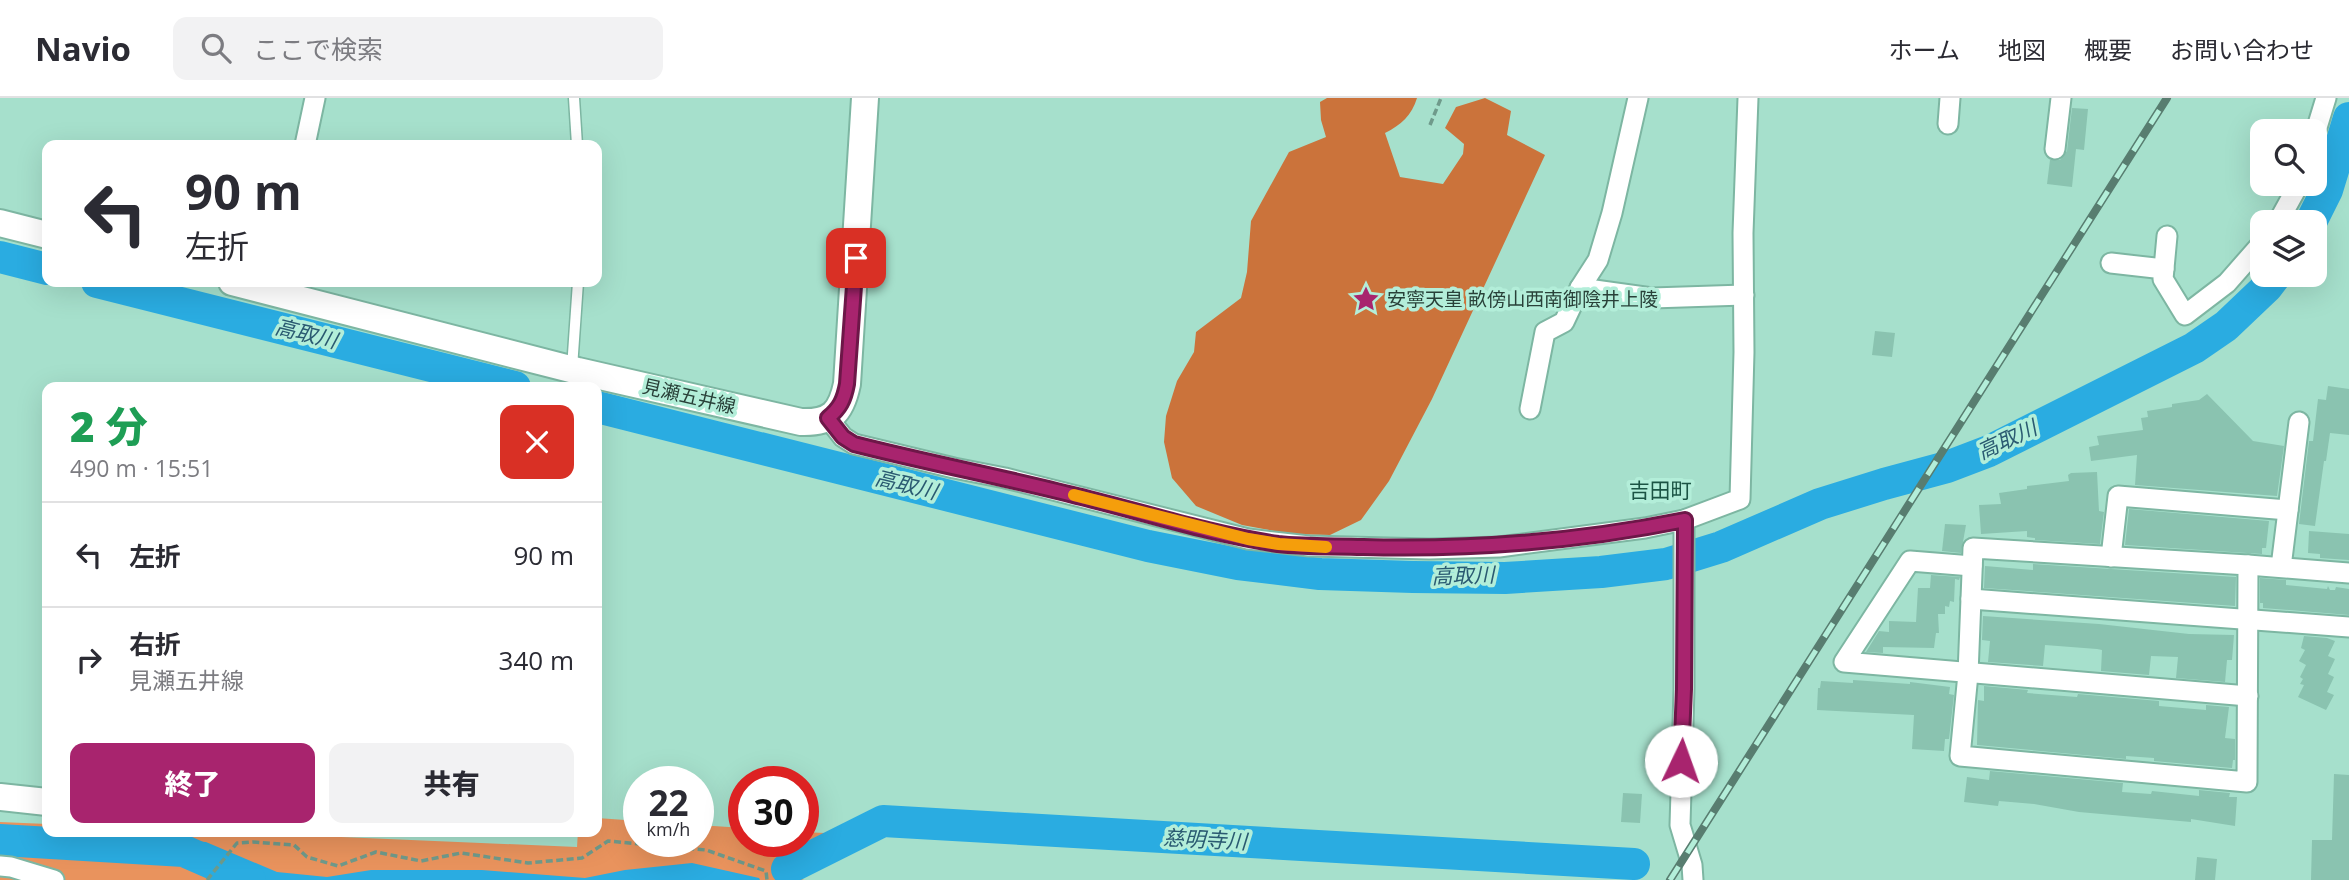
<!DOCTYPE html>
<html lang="ja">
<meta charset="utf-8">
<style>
body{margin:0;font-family:"Open Sans","Noto Sans JP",sans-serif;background:#f2f2f3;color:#2b2b33;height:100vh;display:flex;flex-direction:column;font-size:26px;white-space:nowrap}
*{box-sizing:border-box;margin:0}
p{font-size:23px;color:#7c7c81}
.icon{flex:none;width:38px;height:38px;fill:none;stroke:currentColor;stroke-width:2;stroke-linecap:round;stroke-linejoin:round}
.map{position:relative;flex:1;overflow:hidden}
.panel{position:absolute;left:42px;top:284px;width:560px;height:455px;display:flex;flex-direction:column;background:#fff;border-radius:14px;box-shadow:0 7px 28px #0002}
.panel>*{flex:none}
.hud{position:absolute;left:42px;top:42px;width:560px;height:147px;border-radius:14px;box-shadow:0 7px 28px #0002;background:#fff;color:#2b2b33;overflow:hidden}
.buttons{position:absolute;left:2250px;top:21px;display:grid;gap:14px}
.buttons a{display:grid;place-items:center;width:77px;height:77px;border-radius:14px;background:#fff;box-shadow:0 7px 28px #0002;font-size:35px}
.speed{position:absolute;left:623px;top:668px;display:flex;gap:14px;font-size:35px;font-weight:700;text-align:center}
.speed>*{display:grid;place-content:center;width:91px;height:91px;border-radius:50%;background:#fff;box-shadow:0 7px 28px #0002;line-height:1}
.speed small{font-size:18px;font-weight:400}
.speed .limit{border:10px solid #d22;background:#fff;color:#111}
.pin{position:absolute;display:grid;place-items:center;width:60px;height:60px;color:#fff;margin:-30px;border-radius:14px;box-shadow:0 4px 10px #0006}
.me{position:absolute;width:77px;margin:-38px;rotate:3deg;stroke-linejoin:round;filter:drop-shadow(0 0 5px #0008)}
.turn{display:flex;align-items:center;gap:24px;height:147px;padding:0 28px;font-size:32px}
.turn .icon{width:91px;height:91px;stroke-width:2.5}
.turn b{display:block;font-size:49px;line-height:60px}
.round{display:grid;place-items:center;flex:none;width:74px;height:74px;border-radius:14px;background:#f2f2f3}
.overview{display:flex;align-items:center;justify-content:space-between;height:119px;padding:0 28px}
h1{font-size:42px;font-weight:800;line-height:52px;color:#1e9e55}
.cta{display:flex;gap:14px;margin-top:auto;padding:14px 28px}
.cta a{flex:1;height:80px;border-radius:14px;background:#a8246e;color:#fff;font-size:28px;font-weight:800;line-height:80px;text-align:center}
.cta a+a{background:#f2f2f3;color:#2b2b33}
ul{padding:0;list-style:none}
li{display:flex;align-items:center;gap:21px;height:105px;padding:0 28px;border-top:2px solid #e1e1e2}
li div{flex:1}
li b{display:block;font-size:26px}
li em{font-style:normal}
header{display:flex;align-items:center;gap:42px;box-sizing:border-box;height:98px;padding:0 35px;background:#fff;border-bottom:2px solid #e1e1e2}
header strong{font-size:33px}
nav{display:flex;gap:38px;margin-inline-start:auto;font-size:24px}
.search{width:490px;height:63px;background:#f2f2f3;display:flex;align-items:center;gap:18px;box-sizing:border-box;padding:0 24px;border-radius:14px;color:#7c7c81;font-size:26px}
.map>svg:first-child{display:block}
.green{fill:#e9935d}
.forest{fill:#cb733b}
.water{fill:#2aace1}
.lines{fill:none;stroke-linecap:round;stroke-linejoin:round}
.river{stroke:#2aace1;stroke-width:32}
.building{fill:#8ac3b0}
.lane-casing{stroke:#7db6a2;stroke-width:13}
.street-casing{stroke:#7db6a2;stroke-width:23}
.secondary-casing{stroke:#7db6a2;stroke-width:30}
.path{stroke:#6f9a8b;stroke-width:3.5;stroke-dasharray:7 3.5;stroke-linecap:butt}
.lane{stroke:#fff;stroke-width:10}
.street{stroke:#fff;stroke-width:19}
.secondary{stroke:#fff;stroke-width:26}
.rail-casing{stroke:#587d70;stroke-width:8}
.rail{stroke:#b3eed9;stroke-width:5;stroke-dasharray:16;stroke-linecap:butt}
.route-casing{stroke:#6d1748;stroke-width:18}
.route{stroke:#a8246e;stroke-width:12}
.slow{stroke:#f59e0b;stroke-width:12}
.labels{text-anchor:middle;stroke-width:7;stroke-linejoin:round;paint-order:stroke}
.poi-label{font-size:19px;fill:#294139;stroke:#b3eed9;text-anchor:start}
.street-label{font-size:19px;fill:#294139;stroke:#b3eed9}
.water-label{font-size:21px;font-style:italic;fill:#2a5a71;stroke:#b3eed9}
.neighbourhood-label{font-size:21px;fill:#1b5444;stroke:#b3eed9}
</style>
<header>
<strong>Navio</strong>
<div class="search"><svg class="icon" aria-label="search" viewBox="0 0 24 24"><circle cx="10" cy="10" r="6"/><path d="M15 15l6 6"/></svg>ここで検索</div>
<nav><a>ホーム</a><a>地図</a><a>概要</a><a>お問い合わせ</a></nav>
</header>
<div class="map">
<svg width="2349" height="782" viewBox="0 0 2349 782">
<rect width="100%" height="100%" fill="#a6e0cc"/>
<polygon class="green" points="597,720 639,723 639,744 698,744 698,727 744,730 744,744 803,744 803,734 846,736 776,768 786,775 804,782 0,782 0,724 47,726 47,733 201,733 577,749 578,733 597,733"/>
<path class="forest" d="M 1327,0 L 1417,0 C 1412,17 1401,27 1385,35 L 1400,79 L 1443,86 L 1463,56 L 1464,46 L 1445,30 L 1456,9 L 1485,0 L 1511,13 L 1507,37 L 1545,57 L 1432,301 L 1389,383 L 1361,422 L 1330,437 L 1291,436 L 1242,427 L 1196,408 L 1172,380 L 1164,344 L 1166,318 L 1177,283 L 1194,254 L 1196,234 L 1241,200 L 1247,174 L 1251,123 L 1289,54 L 1326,39 L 1321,22 L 1320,4 Z"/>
<polygon class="water" points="177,742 206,744 277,774 327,779 371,772 482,772 585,780 625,772 692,765 759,780 760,782 216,782 176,759"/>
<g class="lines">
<g class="river">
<polyline points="2311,124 2327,92 2349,20"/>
<polyline points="0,159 47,171"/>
<polyline points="97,184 515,289"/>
<polyline points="597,309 1148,448 1238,466 1320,476 1413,479 1505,480 1601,474 1666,466 1721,449 1820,406 1884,386 1947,369 1989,353 2194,250 2226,228 2267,189 2276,177"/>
<polyline points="0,742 184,753 250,782"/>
<polyline points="787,771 883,723 1634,766"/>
</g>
</g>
<g class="building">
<polygon points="2072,10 2088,11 2084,52 2076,51 2072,89 2047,86 2050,62 2060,62 2067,53"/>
<polygon points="1875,233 1895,235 1892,259 1872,257"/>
<polygon points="2328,288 2349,291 2349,337 2330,335 2326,363 2324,363 2315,428 2299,426 2309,343 2313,343 2318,301 2326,302"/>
<polygon points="2207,296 2253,343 2284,348 2277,398 2135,387 2137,357 2091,363 2089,349 2099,347 2097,338 2143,332 2141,320 2148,319 2147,313 2172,309 2172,306 2199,302"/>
<polygon points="2097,374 2099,413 2104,414 2100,446 2035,442 2035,440 2027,439 2027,433 1981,436 1979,407 2001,406 1999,395 2027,391 2027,388 2069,383 2068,377 2071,375"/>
<polygon points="2129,411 2269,423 2266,450 2262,450 2262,456 2125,447"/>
<polygon points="1945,426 1966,427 1961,455 1942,453"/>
<polygon points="2309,433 2349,436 2349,462 2320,460 2320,456 2308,455"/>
<polygon points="2033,466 2236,479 2235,508 1984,490 1985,468 2033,472"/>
<polygon points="1931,477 1960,479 1959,482 1955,481 1954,504 1950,503 1949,509 1945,508 1945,516 1938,516 1939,535 1936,535 1934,550 1883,549 1883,555 1866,554 1879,533 1889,534 1889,523 1916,524 1918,490 1930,490"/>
<polygon points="2260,480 2286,482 2286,487 2327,491 2328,488 2330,492 2335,492 2336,489 2349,491 2349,517 2263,510 2263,505 2260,505"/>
<polygon points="1983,518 2099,526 2189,536 2234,537 2232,562 2227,562 2225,584 2176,580 2178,559 2151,558 2149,577 2101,573 2102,552 2097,551 2045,547 2043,568 1988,564 1990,543 1982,542"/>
<polygon points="2304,538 2327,540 2335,543 2328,558 2335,561 2328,576 2334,579 2327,594 2334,597 2326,612 2298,599 2304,587 2300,586 2303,581 2300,579 2306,567 2299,563 2305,552 2301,550"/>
<polygon points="1853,582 1910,586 1910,584 1950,589 1949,596 1954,597 1949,641 1945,641 1944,653 1912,651 1914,617 1817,612 1818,590 1820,590 1821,583 1853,585"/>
<polygon points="1984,588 2028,592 2027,595 2077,599 2078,596 2159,603 2159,608 2206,612 2206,607 2229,609 2225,640 2235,641 2235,662 2233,662 2232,670 2154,663 2154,660 2126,658 2126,661 1977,647 1978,602 1984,603"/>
<polygon points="1990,673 2123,685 2122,694 2151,696 2152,693 2199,698 2199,692 2230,695 2229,699 2237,699 2235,728 2191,721 2191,724 2079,714 2034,706 1999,703 1998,708 1964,704 1967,679 1989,682"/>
<polygon points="2334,676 2349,677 2349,782 2311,782 2312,742 2332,742"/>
<polygon points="1623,695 1642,696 1640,725 1621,724"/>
<polygon points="2197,759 2217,761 2215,782 2195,782"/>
</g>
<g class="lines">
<g class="lane-casing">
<g id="lane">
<polyline points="574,0 577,47"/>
<polyline points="572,270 578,184"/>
</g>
</g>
<g class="street-casing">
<g id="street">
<polyline points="1948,26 1950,0"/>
<polyline points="2315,36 2326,0"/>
<polyline points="305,47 315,0"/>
<polyline points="2055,51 2061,0"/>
<polyline points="2278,124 2299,86"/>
<polyline points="2167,138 2163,181 2185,217 2227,185 2263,144"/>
<polyline points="2111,165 2164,171"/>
<polyline points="1580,190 1652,200 1744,197"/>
<polyline points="1530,311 1545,234 1564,224 1580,190 1598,162 1612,115 1638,0"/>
<polyline points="828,320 843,339 854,346 954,370 1005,380 1248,441 1309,448 1429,451 1499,449 1645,430 1684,422 1740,401 1744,254 1743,135 1748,0"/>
<polyline points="1684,422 1684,591 1680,727 1692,767 1693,782"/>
<polygon points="1973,450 2248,467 2247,684 1960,658 1968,576"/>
<polyline points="2111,459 2118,398 2288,412"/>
<polyline points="2248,467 2349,475"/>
<polyline points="1972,468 1910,463 1844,564 2248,598"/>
<polyline points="2281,469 2299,324"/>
<polyline points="1971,501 2349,529"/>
<polyline points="0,768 11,769 54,782"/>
</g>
</g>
<g class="secondary-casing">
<g id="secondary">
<polyline points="0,125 47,137"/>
<path d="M 232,184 L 578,273 L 801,324 C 831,325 841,315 847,286 L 865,0"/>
<polyline points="0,699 47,704"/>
</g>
</g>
<g class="path">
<polyline points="1430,27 1441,0"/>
<polyline points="207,782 237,745 253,744 294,747 307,759 338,768 376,754 421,763 461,755 528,765 582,760 608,743 706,752 766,773 767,782"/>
</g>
<use href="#lane" class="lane"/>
<use href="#street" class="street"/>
<use href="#secondary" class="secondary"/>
<g class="rail-casing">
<polyline id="rail" points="1670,782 2167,0"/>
</g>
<use href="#rail" class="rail"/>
</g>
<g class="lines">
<g class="route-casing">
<path id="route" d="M 856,160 L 847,286 C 844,302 840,310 828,320 L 843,339 L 854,346 C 928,365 1003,379 1077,398 C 1143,414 1210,436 1278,446 C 1306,449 1334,448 1363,449 C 1474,452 1576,444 1685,422 L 1684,591 L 1681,663"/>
</g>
<use href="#route" class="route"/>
<polyline class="slow" points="1074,397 1248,441 1279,446 1326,449"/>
</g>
<defs>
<g id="sight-bare" transform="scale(2.1)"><path d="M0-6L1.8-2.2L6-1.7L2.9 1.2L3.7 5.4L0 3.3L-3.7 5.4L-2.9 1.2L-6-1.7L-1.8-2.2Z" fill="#a8246e" stroke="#b3eed9" stroke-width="2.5" paint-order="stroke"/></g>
</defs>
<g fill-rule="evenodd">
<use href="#sight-bare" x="1366" y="201"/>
</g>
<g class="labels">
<g class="poi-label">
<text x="1387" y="208">安寧天皇 畝傍山西南御陰井上陵</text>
</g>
<g class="street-label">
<text transform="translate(689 298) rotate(13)" y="7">見瀬五井線</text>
</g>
<g class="water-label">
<text transform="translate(306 236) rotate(14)" y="7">高取川</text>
<text transform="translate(2007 342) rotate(-25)" y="7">高取川</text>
<text transform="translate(906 387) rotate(14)" y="7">高取川</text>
<text transform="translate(1463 478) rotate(-2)" y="7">高取川</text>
<text transform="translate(1205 742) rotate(3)" y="7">慈明寺川</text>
</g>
<g class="neighbourhood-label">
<text x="1660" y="400">吉田町</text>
</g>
</g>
</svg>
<div class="buttons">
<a><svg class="icon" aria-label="search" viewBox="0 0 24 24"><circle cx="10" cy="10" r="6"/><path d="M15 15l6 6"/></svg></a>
<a><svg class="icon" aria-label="layers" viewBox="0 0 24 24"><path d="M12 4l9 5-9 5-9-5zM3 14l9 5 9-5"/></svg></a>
</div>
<div class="speed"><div>22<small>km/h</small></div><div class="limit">30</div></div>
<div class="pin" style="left:856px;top:160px;background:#d93025"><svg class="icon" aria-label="arrive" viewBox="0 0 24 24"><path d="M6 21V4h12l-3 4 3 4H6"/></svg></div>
<svg class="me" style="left:1681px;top:663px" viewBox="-20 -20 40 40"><circle r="19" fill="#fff"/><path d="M0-13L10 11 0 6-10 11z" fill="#a8246e"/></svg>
<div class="hud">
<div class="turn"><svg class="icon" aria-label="left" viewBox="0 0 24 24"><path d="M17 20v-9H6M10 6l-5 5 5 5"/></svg><div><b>90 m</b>左折</div></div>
</div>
<section class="panel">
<div class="overview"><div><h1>2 分</h1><p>490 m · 15:51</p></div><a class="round" style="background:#d93025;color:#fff"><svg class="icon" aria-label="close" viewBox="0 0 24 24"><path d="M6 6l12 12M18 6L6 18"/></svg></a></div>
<ul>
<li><svg class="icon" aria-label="left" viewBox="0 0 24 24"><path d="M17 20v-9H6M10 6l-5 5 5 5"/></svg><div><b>左折</b></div><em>90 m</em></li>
<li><svg class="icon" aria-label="right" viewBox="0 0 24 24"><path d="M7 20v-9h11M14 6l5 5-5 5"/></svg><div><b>右折</b><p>見瀬五井線</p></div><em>340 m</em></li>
</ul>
<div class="cta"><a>終了</a><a>共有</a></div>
</section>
</div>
